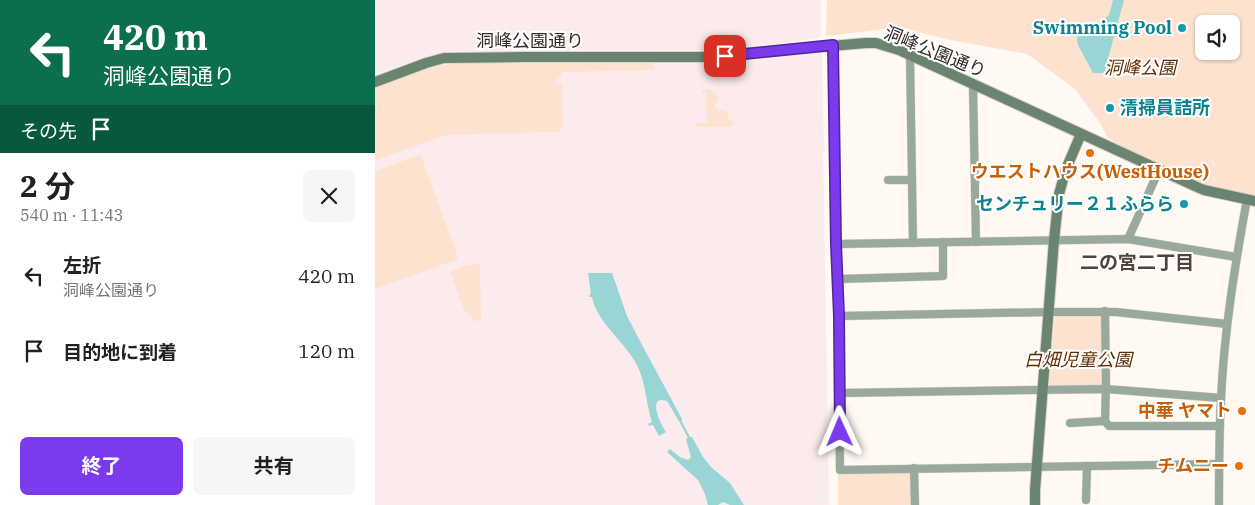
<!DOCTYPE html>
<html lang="ja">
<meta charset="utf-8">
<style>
body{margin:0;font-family:"IBM Plex Serif","Noto Sans JP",serif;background:#f6f6f6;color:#202124;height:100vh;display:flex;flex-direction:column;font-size:19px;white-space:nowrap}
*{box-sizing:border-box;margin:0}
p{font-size:16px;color:#757577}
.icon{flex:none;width:28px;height:28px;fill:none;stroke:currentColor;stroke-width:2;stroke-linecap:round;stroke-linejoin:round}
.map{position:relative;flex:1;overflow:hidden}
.drawer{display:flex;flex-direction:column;background:#fff;width:375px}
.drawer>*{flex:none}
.banner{background:#0b6e4f;color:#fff;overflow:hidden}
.controls{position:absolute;left:820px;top:15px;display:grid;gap:10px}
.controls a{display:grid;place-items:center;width:45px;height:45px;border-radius:8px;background:#fff;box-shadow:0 1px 4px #0004;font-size:25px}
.pin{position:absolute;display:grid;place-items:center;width:42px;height:42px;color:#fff;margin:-21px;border-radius:10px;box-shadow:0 2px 8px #0006}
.me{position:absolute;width:55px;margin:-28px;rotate:359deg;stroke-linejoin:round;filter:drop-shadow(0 0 4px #0008)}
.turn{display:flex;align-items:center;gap:18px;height:105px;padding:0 20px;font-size:22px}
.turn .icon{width:65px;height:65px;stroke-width:2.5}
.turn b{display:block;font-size:35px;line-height:42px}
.then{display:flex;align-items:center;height:48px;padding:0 20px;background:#0003;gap:10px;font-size:19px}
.round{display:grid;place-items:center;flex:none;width:52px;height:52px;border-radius:8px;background:#f6f6f6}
.overview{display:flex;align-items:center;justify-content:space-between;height:85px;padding:0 20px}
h1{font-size:30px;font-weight:700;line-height:38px}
.button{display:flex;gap:10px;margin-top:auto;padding:10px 20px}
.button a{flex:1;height:58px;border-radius:8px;background:#7c3aed;color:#fff;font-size:20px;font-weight:700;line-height:58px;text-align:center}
.button a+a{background:#f6f6f6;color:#202124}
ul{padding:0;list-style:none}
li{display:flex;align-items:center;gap:15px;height:75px;padding:0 20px}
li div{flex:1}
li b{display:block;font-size:19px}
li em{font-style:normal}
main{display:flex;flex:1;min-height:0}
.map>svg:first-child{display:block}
.commercial{fill:#fbebec}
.green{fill:#fee2d0;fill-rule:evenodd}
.water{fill:#99d5d4}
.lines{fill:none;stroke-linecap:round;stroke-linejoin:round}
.street-casing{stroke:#dad3ce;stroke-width:9}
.secondary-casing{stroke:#dad3ce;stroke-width:12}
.street{stroke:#99aa9c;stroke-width:8}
.secondary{stroke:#6b846f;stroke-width:10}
.route-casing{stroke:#51269a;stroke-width:12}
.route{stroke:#7c3aed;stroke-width:9}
.culture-dot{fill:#0f9aa8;stroke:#fff;stroke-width:2}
.food-dot{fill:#e8710a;stroke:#fff;stroke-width:2}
.labels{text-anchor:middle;stroke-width:4;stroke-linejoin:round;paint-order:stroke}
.culture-label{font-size:18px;font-weight:bold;fill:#0d838f;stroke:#fff;text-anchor:end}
.street-label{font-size:18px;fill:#322b27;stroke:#fff}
.park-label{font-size:18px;font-style:italic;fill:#602d00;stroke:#fff}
.food-label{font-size:18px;font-weight:bold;fill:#c56008;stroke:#fff;text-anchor:end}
.neighbourhood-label{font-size:19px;font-weight:bold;fill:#51433a;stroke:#fff}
</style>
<main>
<section class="drawer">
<div class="banner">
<div class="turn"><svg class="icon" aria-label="left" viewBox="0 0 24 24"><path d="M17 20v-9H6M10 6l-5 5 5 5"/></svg><div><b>420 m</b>洞峰公園通り</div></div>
<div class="then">その先<svg class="icon" aria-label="arrive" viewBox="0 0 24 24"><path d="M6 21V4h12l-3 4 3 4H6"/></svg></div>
</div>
<div class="overview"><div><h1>2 分</h1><p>540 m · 11:43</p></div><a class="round"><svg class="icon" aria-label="close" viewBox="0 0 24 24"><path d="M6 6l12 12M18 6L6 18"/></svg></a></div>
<ul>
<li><svg class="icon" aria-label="left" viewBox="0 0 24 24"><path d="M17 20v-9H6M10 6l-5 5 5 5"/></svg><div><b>左折</b><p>洞峰公園通り</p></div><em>420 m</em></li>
<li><svg class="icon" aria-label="arrive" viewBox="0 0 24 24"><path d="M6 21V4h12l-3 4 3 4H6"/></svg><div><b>目的地に到着</b></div><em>120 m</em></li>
</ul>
<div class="button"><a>終了</a><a>共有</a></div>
</section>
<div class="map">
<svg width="880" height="505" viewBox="0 0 880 505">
<rect width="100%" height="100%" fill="#fff8f3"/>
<g class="commercial">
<polygon points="0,0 446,0 446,37 416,43 328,50 147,50 79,51 57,55 0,74"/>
<polygon points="447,52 449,153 448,153 454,505 0,505 0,87 54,68 74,64 110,63 336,62"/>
</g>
<g class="green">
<path d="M 452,0 L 880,0 L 880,197 L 836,188 L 756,153 L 733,138 L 725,123 L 699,88 L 652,54 L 570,39 L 525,27 L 451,36 ZM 829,24 L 856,24 L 856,51 L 829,51 Z"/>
<polygon points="91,63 279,63 279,70 187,72 186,76 180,81 183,84 187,84 188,126 184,132 72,135 0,160 0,87 54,68 74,64"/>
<polygon points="327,90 336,90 344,99 340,103 340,107 344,111 349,110 354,115 352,117 359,123 354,127 321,127 321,123 332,122 331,93 327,93"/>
<polygon points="44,155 46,156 83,257 81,260 0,289 0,171"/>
<polygon points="105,264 106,320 102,322 89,310 75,272 93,265"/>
<polygon points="725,314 728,317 729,383 726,386 674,386 680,315"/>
<polygon points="533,471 536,474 536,505 463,505 463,473"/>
</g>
<g class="water">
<polygon points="738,0 749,0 729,73 718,73 703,45 702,39 703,34 709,28 725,23 734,15"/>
<path d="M 213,273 L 237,273 L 252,316 L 266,343 L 307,419 L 307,422 L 315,437 L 317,437 L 328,457 L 336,467 L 355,483 L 369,505 L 355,505 L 348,502 L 343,505 L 333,505 L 330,494 L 323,480 L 292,452 L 295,449 L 305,457 L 313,460 L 316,457 L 311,439 L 313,438 L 305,423 L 292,401 C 271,394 286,425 291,432 L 284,436 L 278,425 L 274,426 L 273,424 L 277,422 C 271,404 271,383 262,365 C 250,342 221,321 217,297 L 214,297 L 215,294 L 216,294 Z"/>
</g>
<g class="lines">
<g class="street-casing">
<g id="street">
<path d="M 458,45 C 461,187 464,328 465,470 L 844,464"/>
<polyline points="535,55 538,243"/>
<polyline points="598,85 601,242"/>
<polyline points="513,180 537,180"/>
<polyline points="753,239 784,170"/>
<polyline points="461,244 753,239 861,257"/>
<polyline points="463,279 568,276 568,242"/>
<polyline points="730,311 731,384 730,421 734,426 845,426"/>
<polyline points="464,316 674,312 741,312 852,324"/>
<polyline points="464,393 731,389 846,398"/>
<polyline points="695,423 730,421"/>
<polyline points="539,468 540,505"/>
<polyline points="711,500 712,466"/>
<path d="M 844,505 C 844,470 844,434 846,399 C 849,332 860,265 872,199"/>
</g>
</g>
<g class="secondary-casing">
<g id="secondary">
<polyline points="0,82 51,63 69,58 147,57 330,57 491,43 501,43 524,50 822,187 829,190 880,201"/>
<polyline points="660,505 660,490 679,240 684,194 691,169 706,134"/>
</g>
</g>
<use href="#street" class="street"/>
<use href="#secondary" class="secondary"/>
</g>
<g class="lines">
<g class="route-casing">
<polyline id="route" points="350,56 458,45 461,244 464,316 465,432"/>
</g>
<use href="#route" class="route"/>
</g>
<g class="culture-dot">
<circle cx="807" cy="28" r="5"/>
<circle cx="735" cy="108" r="5"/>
<circle cx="809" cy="204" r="5"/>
</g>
<g class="food-dot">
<circle cx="715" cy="153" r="5"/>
<circle cx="867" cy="411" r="5"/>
<circle cx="864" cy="466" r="5"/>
</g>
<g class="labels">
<g class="culture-label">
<text x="797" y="34">Swimming Pool</text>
<text x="745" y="114" text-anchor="start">清掃員詰所</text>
<text x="799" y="210">センチュリー２１ふらら</text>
</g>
<g class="street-label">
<text x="155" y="47">洞峰公園通り</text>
<text transform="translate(560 52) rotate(22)" y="6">洞峰公園通り</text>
</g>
<g class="park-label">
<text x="765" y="74">洞峰公園</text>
<text x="703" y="366">白畑児童公園</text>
</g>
<g class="food-label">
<text x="715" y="178" text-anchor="middle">ウエストハウス(WestHouse)</text>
<text x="857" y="417">中華 ヤマト</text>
<text x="854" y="472">チムニー</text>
</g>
<g class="neighbourhood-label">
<text x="762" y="269">二の宮二丁目</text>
</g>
</g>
</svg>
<div class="controls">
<a><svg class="icon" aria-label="sound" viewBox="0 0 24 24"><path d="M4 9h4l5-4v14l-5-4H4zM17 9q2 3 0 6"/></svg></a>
</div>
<div class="pin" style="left:350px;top:56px;background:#d93025"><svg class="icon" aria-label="arrive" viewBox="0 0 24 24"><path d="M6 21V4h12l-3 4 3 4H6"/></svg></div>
<svg class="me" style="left:465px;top:432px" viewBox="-20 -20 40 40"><path d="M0-17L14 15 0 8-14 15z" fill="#7c3aed" stroke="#fff" stroke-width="4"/></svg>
</div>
</main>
